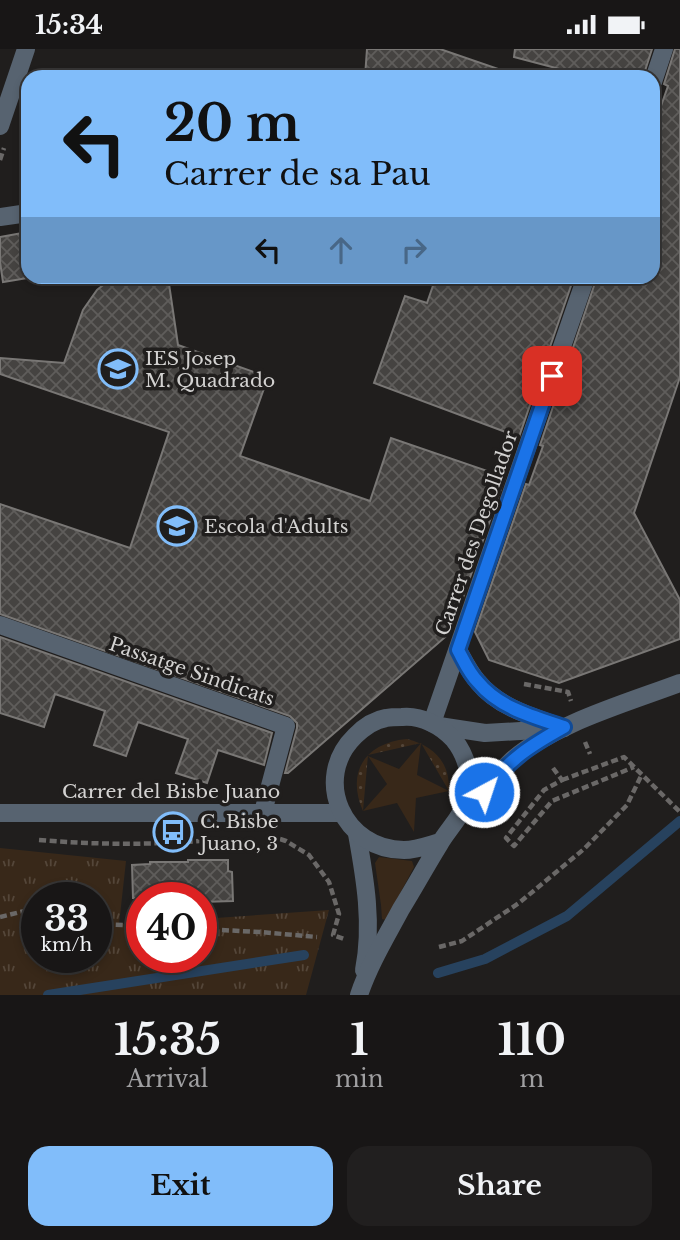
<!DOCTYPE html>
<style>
body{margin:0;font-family:"Libre Baskerville",serif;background:#211f1f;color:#f1f3f6;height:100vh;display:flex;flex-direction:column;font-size:26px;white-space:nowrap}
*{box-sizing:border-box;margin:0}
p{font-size:23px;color:#9f9fa1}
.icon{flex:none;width:38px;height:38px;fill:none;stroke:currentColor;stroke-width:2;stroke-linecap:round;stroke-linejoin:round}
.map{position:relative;height:946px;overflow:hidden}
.side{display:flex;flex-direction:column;background:#181616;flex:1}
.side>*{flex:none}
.guide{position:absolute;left:21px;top:21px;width:639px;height:214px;border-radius:21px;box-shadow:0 4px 10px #0003,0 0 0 2px #363535;background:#81bdfa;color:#111;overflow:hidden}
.speed{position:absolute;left:21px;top:833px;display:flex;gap:14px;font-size:35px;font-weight:700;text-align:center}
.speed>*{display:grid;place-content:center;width:91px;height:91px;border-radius:50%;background:#181616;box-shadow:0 4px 10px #0003,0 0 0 2px #363535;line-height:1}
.speed small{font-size:18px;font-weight:400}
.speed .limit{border:10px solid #d22;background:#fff;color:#111}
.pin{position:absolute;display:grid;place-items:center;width:60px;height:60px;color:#fff;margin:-30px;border-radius:14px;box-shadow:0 4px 10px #0006}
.me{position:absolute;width:77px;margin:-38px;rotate:40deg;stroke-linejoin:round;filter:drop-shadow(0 0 5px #0008)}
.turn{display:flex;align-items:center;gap:24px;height:147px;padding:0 28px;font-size:32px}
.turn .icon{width:91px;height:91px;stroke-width:2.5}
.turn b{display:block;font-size:49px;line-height:60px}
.lanes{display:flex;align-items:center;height:66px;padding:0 28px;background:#0003;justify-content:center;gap:35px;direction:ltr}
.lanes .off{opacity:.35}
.eta{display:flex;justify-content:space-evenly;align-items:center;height:119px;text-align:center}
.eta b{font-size:42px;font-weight:800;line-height:49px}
.primary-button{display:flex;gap:14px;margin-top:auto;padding:14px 28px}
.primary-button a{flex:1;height:80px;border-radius:21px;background:#81bdfa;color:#111;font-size:28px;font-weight:800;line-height:80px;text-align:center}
.primary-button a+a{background:#211f1f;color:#f1f3f6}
.status{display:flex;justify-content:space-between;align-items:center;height:49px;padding:0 35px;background:#181616;direction:ltr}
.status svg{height:19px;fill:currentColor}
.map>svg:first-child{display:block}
.grass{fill:#382819}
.park{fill:url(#park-tufts);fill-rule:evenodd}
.garden{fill:url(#garden-dots)}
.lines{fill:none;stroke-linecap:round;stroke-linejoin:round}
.stream{stroke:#27425e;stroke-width:10}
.building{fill:url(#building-cross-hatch);stroke:#797775;stroke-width:2}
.path{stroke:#6a6867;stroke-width:4.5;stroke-dasharray:7 3.5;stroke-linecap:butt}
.minor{stroke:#576370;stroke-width:18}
.route-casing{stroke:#114b97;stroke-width:18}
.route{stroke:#1a73e8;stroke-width:12}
.labels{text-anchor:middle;stroke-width:7;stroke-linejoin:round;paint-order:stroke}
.poi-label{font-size:19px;fill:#d3d2d1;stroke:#201e1d;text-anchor:start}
.street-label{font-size:19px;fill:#d3d2d1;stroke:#201e1d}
</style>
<div class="status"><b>15:34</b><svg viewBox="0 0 49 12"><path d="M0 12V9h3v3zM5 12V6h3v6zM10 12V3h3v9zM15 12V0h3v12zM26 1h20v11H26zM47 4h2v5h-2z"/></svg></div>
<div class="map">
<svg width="680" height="946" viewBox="0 0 680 946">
<defs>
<pattern id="park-tufts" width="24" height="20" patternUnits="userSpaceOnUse" patternTransform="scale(1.75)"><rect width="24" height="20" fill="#382819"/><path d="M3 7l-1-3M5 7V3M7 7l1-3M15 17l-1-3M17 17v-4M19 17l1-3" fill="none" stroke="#544639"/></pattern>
<pattern id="garden-dots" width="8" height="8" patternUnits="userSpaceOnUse" patternTransform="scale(1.75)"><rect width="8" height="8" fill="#382819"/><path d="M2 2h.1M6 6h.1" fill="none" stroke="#544639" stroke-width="1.8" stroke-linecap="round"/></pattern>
<pattern id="building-cross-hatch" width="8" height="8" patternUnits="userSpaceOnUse" patternTransform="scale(1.75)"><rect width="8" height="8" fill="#454341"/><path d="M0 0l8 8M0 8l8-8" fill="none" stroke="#5f5d5b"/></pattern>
</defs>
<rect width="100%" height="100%" fill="#201e1d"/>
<g class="grass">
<polygon points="421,694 417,726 449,742 416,749 414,783 397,754 363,762 387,735 368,707 399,720"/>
<polygon points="379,808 412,812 414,818 386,871 382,870 381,856 375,814"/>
</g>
<path class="park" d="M 0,799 L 126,812 L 119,875 L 142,874 L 142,908 L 201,908 L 201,870 L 329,861 L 306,946 L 0,946 ZM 37,849 L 96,849 L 96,908 L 37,908 Z"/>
<path class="garden" d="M 407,690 C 434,697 450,713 449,742 L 421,694 L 368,706 L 363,762 C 346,723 365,694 407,690 Z"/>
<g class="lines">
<g class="stream">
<polyline points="438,924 485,910 567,867 680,772"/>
<polyline points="48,946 304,906"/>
</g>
</g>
<g class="building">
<polygon points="367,0 440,0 510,24 509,28 365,28"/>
<polygon points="515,0 652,0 643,28 570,28 571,23 514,8"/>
<polygon points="675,0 680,0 680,328 634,464 680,551 680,590 559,634 489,611 475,583 526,435 529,436 543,397 540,396 597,228 653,228 653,80 668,37 664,35"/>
<polygon points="28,183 28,229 3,233 0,213 0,188"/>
<polygon points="113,228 168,228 178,296 268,328 240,407 370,452 391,389 505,428 451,583 288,724 285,724 297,679 297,674 290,667 0,565 0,455 130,499 169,383 0,325 0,309 64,314 83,261 97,241"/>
<polygon points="436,228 574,228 519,388 374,334 405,247 427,254"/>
<polygon points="0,588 272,684 264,716 218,701 207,734 176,724 188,690 138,673 126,707 94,696 105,662 55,645 44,678 0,664"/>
<polygon points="188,811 228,811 228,822 232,823 233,852 201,853 201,849 133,849 132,816 150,815 150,813 188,813"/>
</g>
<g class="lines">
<g class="path">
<polyline points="0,111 4,99"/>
<polyline points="524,635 568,643 571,652"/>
<polyline points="585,693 590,705"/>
<polyline points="553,719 562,731 544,741 506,789 514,797 552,752 634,718"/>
<polyline points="562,731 624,708 680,763"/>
<polyline points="280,790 286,792 309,806 329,833 339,865 333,886 344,890"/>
<path d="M 39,791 C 99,796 153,796 212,791"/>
<polyline points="77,849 78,849"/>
<polyline points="0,868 37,859"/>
<polyline points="96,872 99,875 142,877"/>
<polyline points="201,880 260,883 317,888"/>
<polyline points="439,898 462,892 519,854 584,800 627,756 642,725"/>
</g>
<g class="minor">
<polyline points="653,33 664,0"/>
<polyline points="0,77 26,0"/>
<polyline points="0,168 28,164"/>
<polyline points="0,576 286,677 263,763"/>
<path d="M 458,601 C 464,612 470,624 478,633 C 499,659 534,668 564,679"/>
<polyline points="432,674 586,228"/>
<polyline points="439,677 485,684 554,680"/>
<path d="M 465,763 C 480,747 493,729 509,714 C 549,676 627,654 680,634"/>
<polyline points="0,764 341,764"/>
<path d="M 357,785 C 365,829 373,876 364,921"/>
<path d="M 359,946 C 369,916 386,888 401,860 C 414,839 426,817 439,796 C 448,780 461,769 467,751 C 473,731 467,707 454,691 C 442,677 421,666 402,668 C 397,668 391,668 386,669 C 374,671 363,679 355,687 C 311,730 344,801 404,801 C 416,801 429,796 440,793"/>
</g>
</g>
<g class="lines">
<g class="route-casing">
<path id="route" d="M 484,743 C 510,710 528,698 564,678 C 534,668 499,659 478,633 C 469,624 464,612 458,601 L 552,327"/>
</g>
<use href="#route" class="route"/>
</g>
<defs>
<g id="school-ring" transform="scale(2.0125)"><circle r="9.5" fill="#201e1d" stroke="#81bdfa" stroke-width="1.5"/><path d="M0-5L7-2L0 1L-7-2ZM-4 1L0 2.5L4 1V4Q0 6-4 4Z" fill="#81bdfa"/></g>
<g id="bus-ring" transform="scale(2.0125)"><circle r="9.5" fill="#201e1d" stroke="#81bdfa" stroke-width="1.5"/><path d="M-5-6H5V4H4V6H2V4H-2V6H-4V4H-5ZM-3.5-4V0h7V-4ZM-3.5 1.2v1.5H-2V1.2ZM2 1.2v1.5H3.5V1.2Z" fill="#81bdfa"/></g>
</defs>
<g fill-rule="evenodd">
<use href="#school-ring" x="118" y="320"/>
<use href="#school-ring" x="177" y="477"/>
<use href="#bus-ring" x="173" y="783"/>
</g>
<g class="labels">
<g class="poi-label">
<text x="145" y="316">IES Josep<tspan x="145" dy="22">M. Quadrado</tspan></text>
<text x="204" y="484">Escola d'Adults</text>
<text x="200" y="779">C. Bisbe<tspan x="200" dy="22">Juano, 3</tspan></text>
</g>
<g class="street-label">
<text transform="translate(476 484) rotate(-71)" y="7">Carrer des Degollador</text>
<text transform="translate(192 622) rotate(19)" y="7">Passatge Sindicats</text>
<text x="171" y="749">Carrer del Bisbe Juano</text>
</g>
</g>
</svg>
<div class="speed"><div>33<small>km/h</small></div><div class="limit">40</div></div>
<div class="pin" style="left:552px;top:327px;background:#d93025"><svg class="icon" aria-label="arrive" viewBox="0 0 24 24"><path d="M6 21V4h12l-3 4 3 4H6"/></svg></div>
<svg class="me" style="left:484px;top:743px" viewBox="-20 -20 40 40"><circle r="17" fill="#1a73e8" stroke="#fff" stroke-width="3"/><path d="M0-11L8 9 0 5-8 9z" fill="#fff"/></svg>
<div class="guide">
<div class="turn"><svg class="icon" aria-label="left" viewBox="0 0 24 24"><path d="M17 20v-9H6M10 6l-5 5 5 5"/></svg><div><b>20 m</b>Carrer de sa Pau</div></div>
<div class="lanes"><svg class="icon" aria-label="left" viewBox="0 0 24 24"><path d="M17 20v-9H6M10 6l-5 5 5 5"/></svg><svg class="icon off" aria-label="ahead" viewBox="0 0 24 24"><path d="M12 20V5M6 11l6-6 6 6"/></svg><svg class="icon off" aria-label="right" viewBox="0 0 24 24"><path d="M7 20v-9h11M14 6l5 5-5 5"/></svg></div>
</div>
</div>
<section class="side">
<div class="eta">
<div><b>15:35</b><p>Arrival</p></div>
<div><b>1</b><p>min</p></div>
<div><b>110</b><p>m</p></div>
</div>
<div class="primary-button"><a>Exit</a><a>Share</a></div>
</section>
